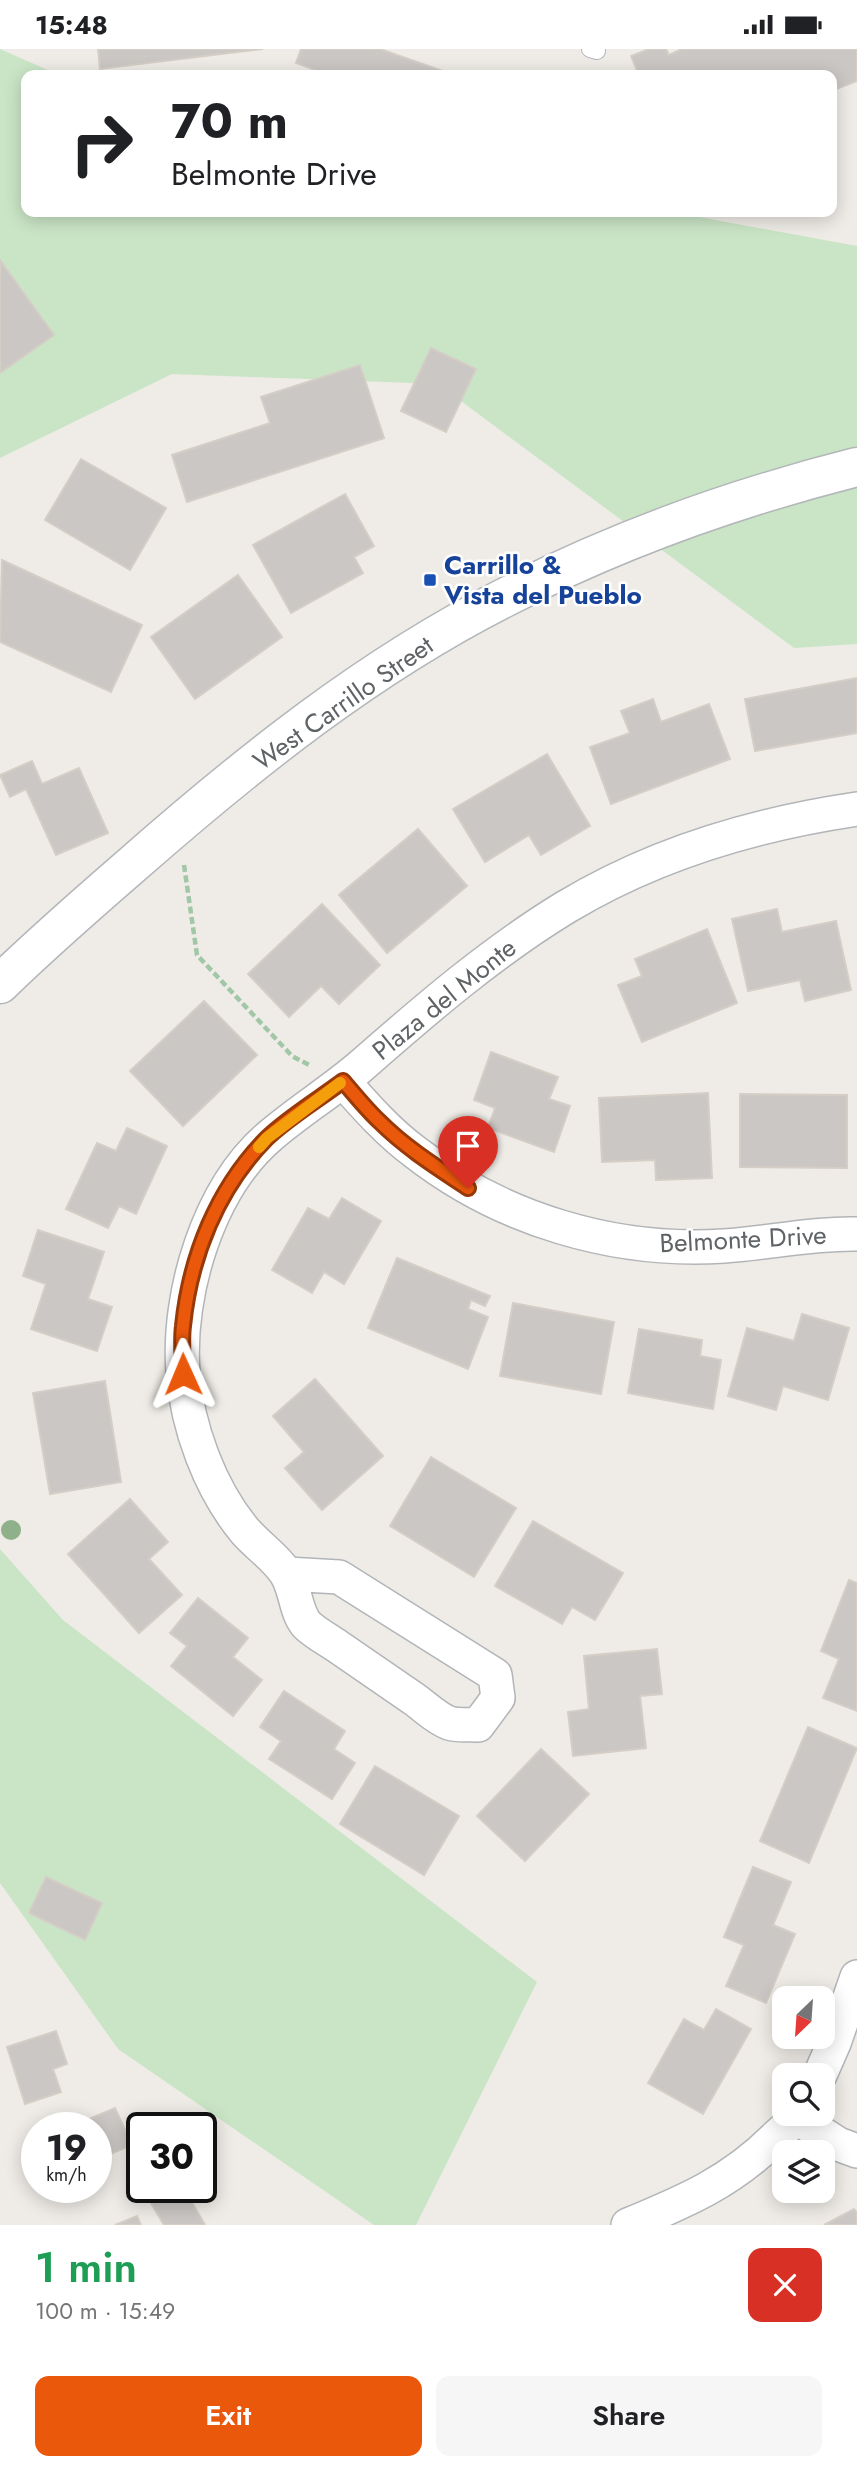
<!DOCTYPE html>
<meta charset="utf-8">
<style>
body{margin:0;font-family:Jost,sans-serif;background:#f6f6f6;color:#202124;height:100vh;display:flex;flex-direction:column;font-size:26px;white-space:nowrap}
*{box-sizing:border-box;margin:0}
p{font-size:23px;color:#757577}
.icon{flex:none;width:38px;height:38px;fill:none;stroke:currentColor;stroke-width:2;stroke-linecap:round;stroke-linejoin:round}
.map{position:relative;height:2176px;overflow:hidden}
.details{display:flex;flex-direction:column;background:#fff;flex:1}
.details>*{flex:none}
.hud{position:absolute;left:21px;top:21px;width:816px;height:147px;border-radius:14px;box-shadow:0 4px 18px #0003;background:#fff;color:#202124;overflow:hidden}
.needle{width:46px;rotate:205deg}
.buttons{position:absolute;left:772px;top:1937px;display:grid;gap:14px}
.buttons a{display:grid;place-items:center;width:63px;height:63px;border-radius:14px;background:#fff;box-shadow:0 4px 18px #0003;font-size:35px}
.speed{position:absolute;left:21px;top:2063px;display:flex;gap:14px;font-size:35px;font-weight:700;text-align:center}
.speed>*{display:grid;place-content:center;width:91px;height:91px;border-radius:50%;background:#fff;box-shadow:0 4px 18px #0003;line-height:1}
.speed small{font-size:18px;font-weight:400}
.speed .limit{border:4px solid #111;border-radius:10px;background:#fff;color:#111}
.pin{position:absolute;display:grid;place-items:center;width:60px;height:60px;color:#fff;margin:-72px -30px;border-radius:50% 50% 50% 0;rotate:-45deg;box-shadow:0 0 7px #0007}
.pin .icon{rotate:45deg}
.me{position:absolute;width:77px;margin:-38px;rotate:359deg;stroke-linejoin:round;filter:drop-shadow(0 0 5px #0008)}
.turn{display:flex;align-items:center;gap:24px;height:147px;padding:0 35px;font-size:32px}
.turn .icon{width:91px;height:91px;stroke-width:2.5}
.turn b{display:block;font-size:49px;line-height:60px}
.round{display:grid;place-items:center;flex:none;width:74px;height:74px;border-radius:14px;background:#f6f6f6}
.headline{display:flex;align-items:center;justify-content:space-between;height:119px;padding:0 35px}
h1{font-size:42px;font-weight:600;line-height:52px;color:#1e9e55}
.cta{display:flex;gap:14px;margin-top:auto;padding:14px 35px}
.cta a{flex:1;height:80px;border-radius:14px;background:#ea580c;color:#fff;font-size:28px;font-weight:600;line-height:80px;text-align:center}
.cta a+a{background:#f6f6f6;color:#202124}
.status{display:flex;justify-content:space-between;align-items:center;height:49px;padding:0 35px;background:#fff;direction:ltr}
.status svg{height:19px;fill:currentColor}
.map>svg:first-child{display:block}
.green{fill:#cae5c6}
.building{fill:#cbc7c4;stroke:#d4cec6;stroke-width:2}
.lines{fill:none;stroke-linecap:round;stroke-linejoin:round}
.lane-casing{stroke:#b2b5b8;stroke-width:18}
.street-casing{stroke:#b2b5b8;stroke-width:36}
.secondary-casing{stroke:#b3b7ba;stroke-width:41}
.path{stroke:#a1c7a7;stroke-width:4.5;stroke-dasharray:7 3.5;stroke-linecap:butt}
.lane{stroke:#fff;stroke-width:16}
.street{stroke:#fff;stroke-width:33}
.secondary{stroke:#fff;stroke-width:38}
.tree{fill:#8fb189}
.route-casing{stroke:#983908;stroke-width:18}
.route{stroke:#ea580c;stroke-width:12}
.slow{stroke:#f59e0b;stroke-width:12}
.transit-dot{fill:#1a4fb4;stroke:#fff;stroke-width:2.5}
.labels{text-anchor:middle;stroke-width:5;stroke-linejoin:round;paint-order:stroke}
.transit-label{font-size:26px;font-weight:bold;fill:#164399;stroke:#fff;text-anchor:start}
.street-label{font-size:26px;fill:#5f6366;stroke:#fff}
</style>
<div class="status"><b>15:48</b><svg viewBox="0 0 49 12"><path d="M0 12V9h3v3zM5 12V6h3v6zM10 12V3h3v9zM15 12V0h3v12zM26 1h20v11H26zM47 4h2v5h-2z"/></svg></div>
<div class="map">
<svg width="857" height="2176" viewBox="0 0 857 2176">
<rect width="100%" height="100%" fill="#efece7"/>
<g class="green">
<polygon points="0,0 59,26 26,26 26,163 672,163 857,197 857,595 794,599 438,335 172,325 0,409"/>
<polygon points="0,1500 63,1571 537,1933 416,2176 374,2176 118,2000 0,1834"/>
</g>
<g class="building">
<polygon points="98,0 263,0 100,20"/>
<polygon points="301,0 380,0 454,26 313,26 315,21 296,14"/>
<polygon points="649,0 666,0 669,6 682,0 857,0 857,32 831,42 831,26 639,26 631,7"/>
<polygon points="0,211 54,286 0,324"/>
<polygon points="431,299 476,320 446,383 401,362"/>
<polygon points="360,316 384,389 187,453 172,406 270,374 261,348"/>
<polygon points="81,410 166,459 130,521 45,471"/>
<polygon points="345,445 374,497 354,508 363,524 291,564 253,496"/>
<polygon points="2,511 142,576 111,643 0,593"/>
<polygon points="238,526 282,588 195,650 151,588"/>
<polygon points="857,629 857,684 755,702 745,650"/>
<polygon points="653,650 661,673 709,655 730,710 611,755 590,698 630,684 621,662"/>
<polygon points="547,705 590,777 541,806 529,786 485,813 453,760"/>
<polygon points="32,712 42,735 79,719 108,784 56,806 26,740 10,748 0,726"/>
<polygon points="418,780 467,837 387,904 339,846"/>
<polygon points="322,855 380,916 339,955 321,937 289,968 248,925"/>
<polygon points="777,860 782,883 836,872 851,941 805,952 800,931 748,942 732,870"/>
<polygon points="707,880 737,954 642,993 618,936 642,927 635,910"/>
<polygon points="204,952 257,1006 183,1077 130,1022"/>
<polygon points="491,1003 558,1028 549,1050 570,1057 554,1103 488,1079 495,1059 474,1051"/>
<polygon points="708,1044 712,1129 656,1131 655,1111 602,1113 599,1049"/>
<polygon points="740,1045 847,1046 847,1119 740,1118"/>
<polygon points="127,1079 167,1097 136,1165 119,1157 108,1179 66,1160 97,1094 116,1102"/>
<polygon points="342,1149 381,1172 344,1235 324,1223 312,1244 272,1221 308,1159 329,1170"/>
<polygon points="38,1181 104,1203 88,1250 112,1258 97,1302 31,1280 46,1235 23,1227"/>
<polygon points="397,1209 490,1247 485,1257 471,1251 468,1260 488,1268 468,1320 368,1279"/>
<polygon points="513,1254 614,1273 601,1345 500,1327"/>
<polygon points="802,1265 849,1279 828,1351 783,1337 776,1361 728,1347 747,1279 794,1292"/>
<polygon points="639,1280 702,1291 700,1307 721,1311 713,1360 628,1344"/>
<polygon points="315,1330 383,1407 322,1461 285,1419 304,1403 273,1367"/>
<polygon points="105,1332 121,1433 50,1445 33,1344"/>
<polygon points="431,1408 516,1459 474,1528 390,1477"/>
<polygon points="130,1450 168,1493 149,1510 182,1546 139,1584 68,1505"/>
<polygon points="533,1472 623,1524 595,1571 572,1558 562,1575 495,1537"/>
<polygon points="849,1531 857,1534 857,1662 823,1649 839,1610 821,1602"/>
<polygon points="198,1549 248,1589 233,1608 262,1631 233,1667 171,1617 187,1597 170,1584"/>
<polygon points="657,1600 662,1645 640,1647 646,1699 573,1707 568,1663 589,1660 584,1607"/>
<polygon points="284,1642 345,1682 334,1700 355,1714 332,1750 269,1710 281,1692 260,1678"/>
<polygon points="808,1678 857,1699 809,1814 760,1792"/>
<polygon points="541,1700 589,1745 525,1812 477,1767"/>
<polygon points="375,1717 459,1767 424,1826 340,1775"/>
<polygon points="753,1818 791,1833 773,1876 795,1885 766,1954 726,1937 744,1896 724,1888"/>
<polygon points="46,1828 102,1854 85,1891 29,1864"/>
<polygon points="716,1960 751,1980 703,2065 648,2034 684,1970 704,1981"/>
<polygon points="56,1982 67,2015 53,2020 61,2043 25,2055 7,1998"/>
<polygon points="115,2059 132,2096 96,2111 96,2079 68,2079"/>
<polygon points="179,2138 183,2138 205,2176 164,2176 151,2154"/>
<polygon points="854,2160 857,2164 857,2176 824,2176"/>
<polygon points="137,2167 141,2176 115,2176"/>
</g>
<g class="lines">
<g class="lane-casing">
<polyline id="lane" points="590,0 597,2"/>
</g>
<g class="street-casing">
<g id="street">
<path d="M 343,1032 C 366,1058 388,1083 415,1103 C 502,1171 615,1204 724,1197 C 769,1194 812,1184 857,1185"/>
<path d="M 287,1525 L 339,1528 L 495,1626 L 498,1649 L 478,1676 C 469,1675 458,1677 449,1674 C 437,1670 424,1657 414,1650 C 388,1632 362,1614 337,1597 C 327,1590 315,1584 307,1576 C 295,1563 296,1538 285,1523 C 275,1508 257,1496 245,1482 C 210,1440 187,1378 183,1323 C 177,1245 208,1140 270,1087 C 299,1062 332,1042 361,1017 C 426,960 492,903 566,858 C 654,805 755,775 857,760"/>
<polyline points="820,2026 834,1994 857,1928"/>
<polyline points="796,2068 838,2095 857,2102"/>
<path d="M 628,2176 C 686,2152 731,2133 776,2088 C 784,2081 792,2074 798,2065"/>
</g>
</g>
<g class="secondary-casing">
<path id="secondary" d="M 0,935 C 43,893 88,854 133,815 C 248,714 369,617 506,548 C 619,490 734,449 857,418"/>
</g>
<polyline class="path" points="184,816 197,906 292,1007 311,1017"/>
<use href="#lane" class="lane"/>
<use href="#street" class="street"/>
<use href="#secondary" class="secondary"/>
</g>
<circle class="tree" cx="11" cy="1481" r="10"/>
<g class="lines">
<g class="route-casing">
<path id="route" d="M 183,1325 C 183,1309 181,1292 183,1277 C 190,1208 217,1140 266,1090 C 286,1070 319,1050 343,1032 C 355,1046 367,1061 380,1073 C 406,1099 438,1119 468,1139"/>
</g>
<use href="#route" class="route"/>
<polyline class="slow" points="259,1098 267,1089 340,1034"/>
</g>
<rect class="transit-dot" x="423" y="524" width="14" height="14" rx="3.5"/>
<g class="labels">
<g class="transit-label">
<text x="444" y="525">Carrillo &amp;<tspan x="444" dy="30">Vista del Pueblo</tspan></text>
</g>
<g class="street-label">
<text transform="translate(343 654) rotate(-35)" y="9">West Carrillo Street</text>
<text transform="translate(444 950) rotate(-39)" y="9">Plaza del Monte</text>
<text transform="translate(743 1190) rotate(-3)" y="9">Belmonte Drive</text>
</g>
</g>
</svg>
<div class="buttons">
<a><svg class="needle" viewBox="-14 -14 28 28"><path d="M0-13l5 13h-10z" fill="#e53935"/><path d="M0 13l5-13h-10z" fill="#757577"/></svg></a>
<a><svg class="icon" aria-label="search" viewBox="0 0 24 24"><circle cx="10" cy="10" r="6"/><path d="M15 15l6 6"/></svg></a>
<a><svg class="icon" aria-label="layers" viewBox="0 0 24 24"><path d="M12 4l9 5-9 5-9-5zM3 14l9 5 9-5"/></svg></a>
</div>
<div class="speed"><div>19<small>km/h</small></div><div class="limit">30</div></div>
<div class="pin" style="left:468px;top:1139px;background:#d93025"><svg class="icon" aria-label="arrive" viewBox="0 0 24 24"><path d="M6 21V4h12l-3 4 3 4H6"/></svg></div>
<svg class="me" style="left:183px;top:1325px" viewBox="-20 -20 40 40"><path d="M0-17L14 15 0 8-14 15z" fill="#ea580c" stroke="#fff" stroke-width="4"/></svg>
<div class="hud">
<div class="turn"><svg class="icon" aria-label="right" viewBox="0 0 24 24"><path d="M7 20v-9h11M14 6l5 5-5 5"/></svg><div><b>70 m</b>Belmonte Drive</div></div>
</div>
</div>
<section class="details">
<div class="headline"><div><h1>1 min</h1><p>100 m · 15:49</p></div><a class="round" style="background:#d93025;color:#fff"><svg class="icon" aria-label="close" viewBox="0 0 24 24"><path d="M6 6l12 12M18 6L6 18"/></svg></a></div>
<div class="cta"><a>Exit</a><a>Share</a></div>
</section>
